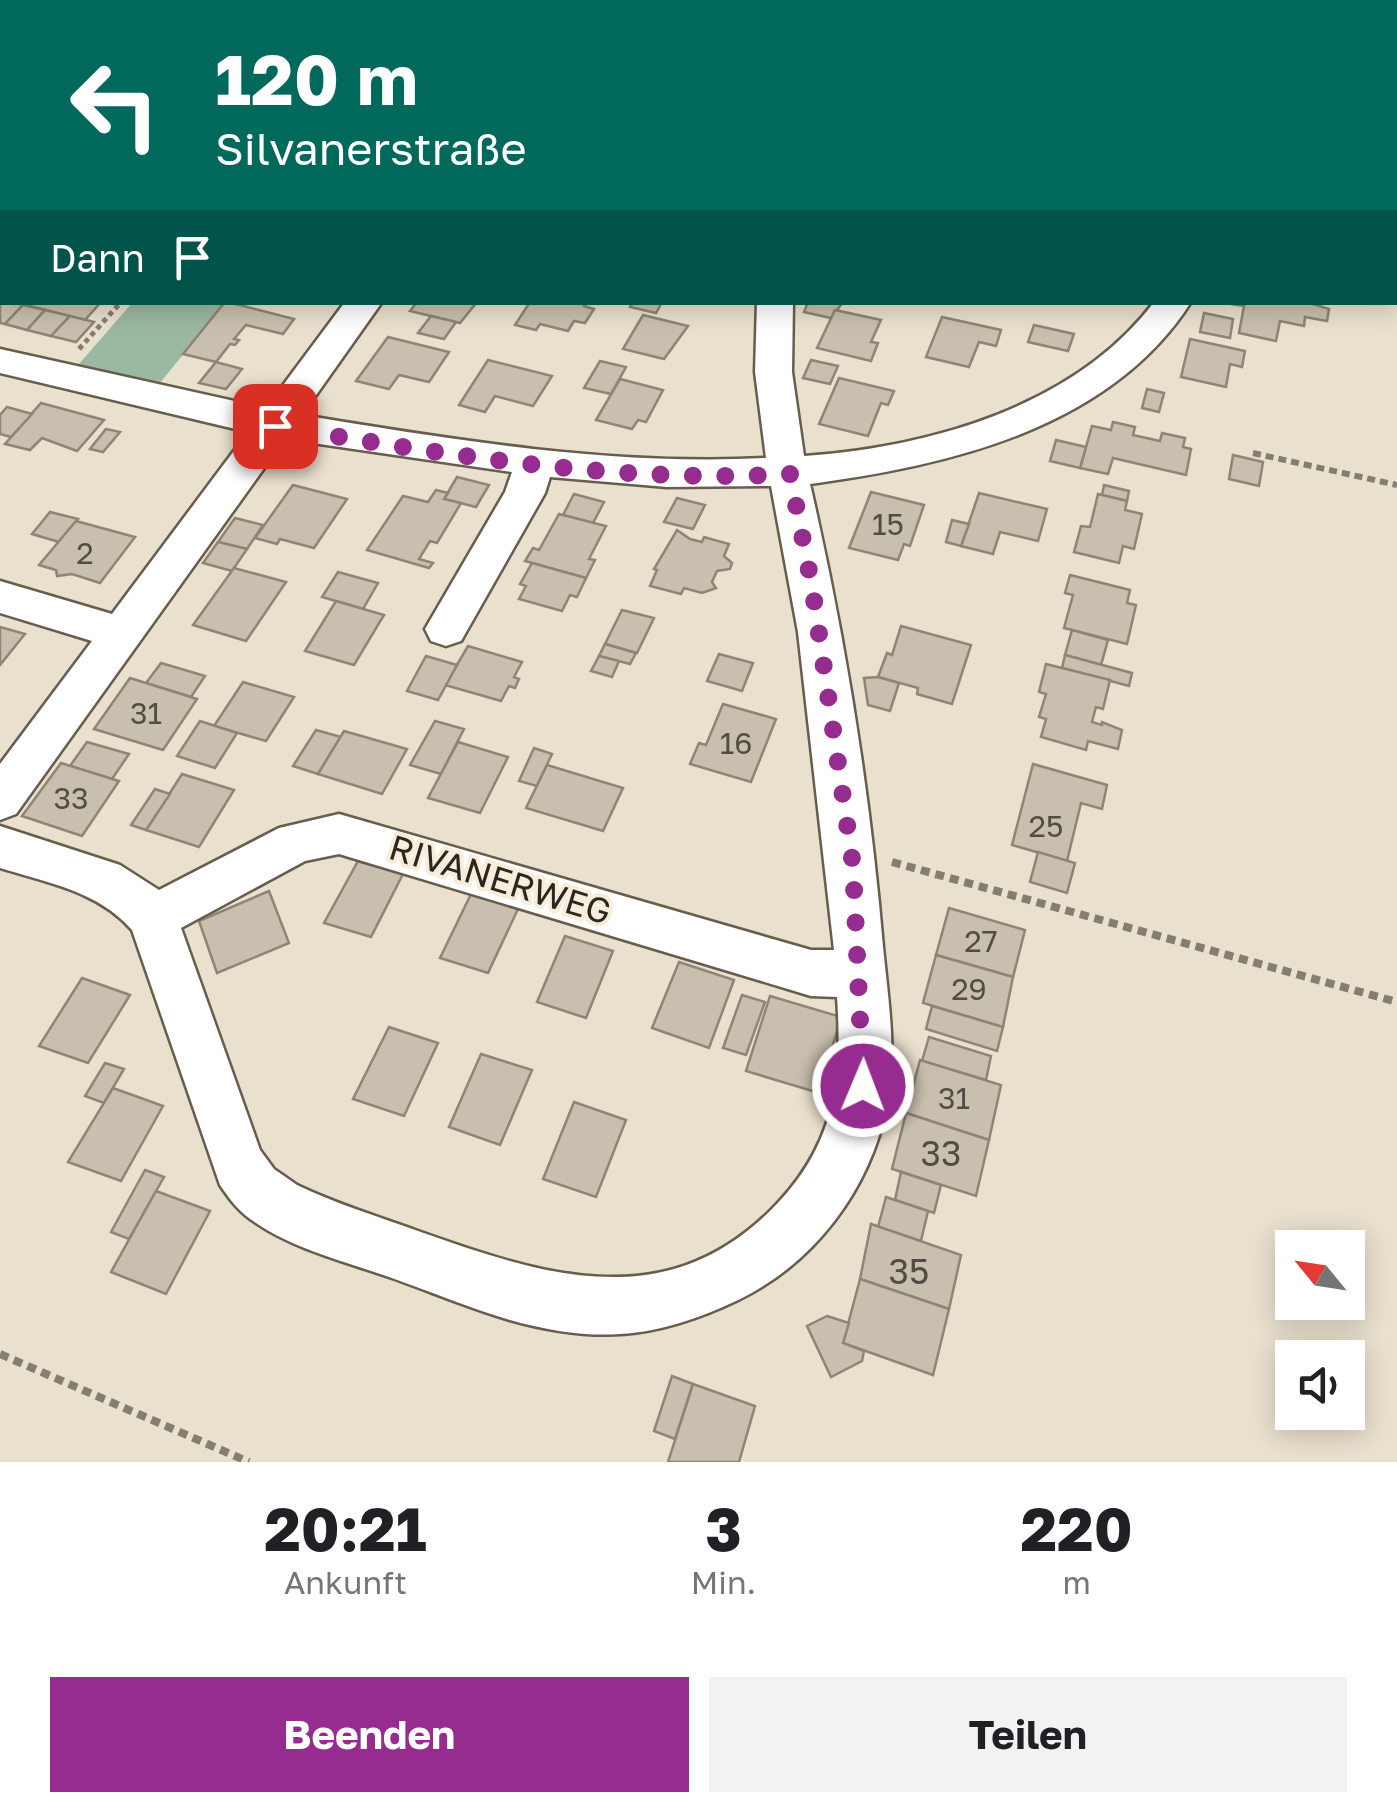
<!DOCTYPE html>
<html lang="de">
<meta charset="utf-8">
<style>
body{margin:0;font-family:"Golos Text",sans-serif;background:#f2f2f2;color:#202124;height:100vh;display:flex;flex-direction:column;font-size:38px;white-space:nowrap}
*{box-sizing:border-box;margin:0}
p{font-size:32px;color:#757577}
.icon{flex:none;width:55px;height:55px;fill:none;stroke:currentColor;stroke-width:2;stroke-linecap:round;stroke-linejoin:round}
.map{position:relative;height:1462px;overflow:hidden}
.details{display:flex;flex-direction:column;background:#fff;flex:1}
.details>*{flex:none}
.top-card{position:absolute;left:0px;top:0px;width:1398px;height:305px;box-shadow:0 5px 25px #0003;background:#00695c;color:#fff;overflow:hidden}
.needle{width:65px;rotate:300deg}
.controls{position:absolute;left:1275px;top:1230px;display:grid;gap:20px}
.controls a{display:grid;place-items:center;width:90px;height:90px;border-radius:0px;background:#fff;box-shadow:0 5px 25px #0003;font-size:50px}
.pin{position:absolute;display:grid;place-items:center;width:85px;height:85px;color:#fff;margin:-42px;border-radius:20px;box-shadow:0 5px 15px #0006}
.me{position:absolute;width:110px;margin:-55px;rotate:1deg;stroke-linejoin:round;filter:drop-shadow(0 0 8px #0008)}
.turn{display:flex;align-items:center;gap:35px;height:210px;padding:0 50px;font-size:45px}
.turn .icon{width:130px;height:130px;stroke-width:2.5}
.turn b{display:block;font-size:70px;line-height:85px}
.then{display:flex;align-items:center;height:95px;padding:0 50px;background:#0003;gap:20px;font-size:38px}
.eta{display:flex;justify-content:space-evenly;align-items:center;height:170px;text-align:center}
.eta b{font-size:60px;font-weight:700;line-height:70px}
.button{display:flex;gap:20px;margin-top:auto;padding:20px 50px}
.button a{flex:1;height:115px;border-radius:0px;background:#962c8f;color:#fff;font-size:40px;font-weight:700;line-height:115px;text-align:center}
.button a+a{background:#f2f2f2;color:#202124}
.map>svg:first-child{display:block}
.green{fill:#9bb8a2}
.building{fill:#c9bfae;stroke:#8e8574;stroke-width:2.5}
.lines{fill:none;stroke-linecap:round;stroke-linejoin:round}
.minor-casing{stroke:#675d4e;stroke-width:5}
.path-far2{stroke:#847e72;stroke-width:5;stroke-dasharray:5 4;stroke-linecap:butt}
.path-far1{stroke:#847e72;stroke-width:6;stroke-dasharray:8 5;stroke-linecap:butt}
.path{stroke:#847e72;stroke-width:8;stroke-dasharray:9 6;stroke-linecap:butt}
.minor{fill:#fff;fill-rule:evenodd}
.route{stroke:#962c8f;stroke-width:18;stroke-dasharray:0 32.4}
.labels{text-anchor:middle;stroke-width:8;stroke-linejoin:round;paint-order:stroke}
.number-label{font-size:30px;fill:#524d44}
.street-label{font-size:35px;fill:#2a2720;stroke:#f8eddb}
.near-number-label{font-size:35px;fill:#524d44}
</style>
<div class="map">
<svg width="1397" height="1462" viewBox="0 0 1397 1462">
<rect width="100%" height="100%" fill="#eae0ce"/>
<polygon class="green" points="132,303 225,303 159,384 79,364"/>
<g class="building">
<polygon points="0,299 23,305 5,324 0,323"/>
<polygon points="14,302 101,302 85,320"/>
<polygon points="225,302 228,302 294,319 283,334 246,325 234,339 239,340 235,345 230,344 216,362 183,354"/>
<polygon points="417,302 477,302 460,323 410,311"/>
<polygon points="530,302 586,302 584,306 594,309 585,323 574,321 568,331 540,324 536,330 515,325"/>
<polygon points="633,302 662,302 656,313 630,307"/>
<polygon points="808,302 843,302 831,318 804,312"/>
<polygon points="1307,302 1329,309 1327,321 1305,317 1304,326 1280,321 1276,341 1239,333 1244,306 1231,304"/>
<polygon points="23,305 45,310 27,330 5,324"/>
<polygon points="45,310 70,316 51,336 27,330"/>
<polygon points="835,310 881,320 871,342 878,343 871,361 817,348"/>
<polygon points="1204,313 1233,319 1230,338 1200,332"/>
<polygon points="643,315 688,326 664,359 623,349"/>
<polygon points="70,316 94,322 76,342 51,336"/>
<polygon points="431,316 456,322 444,339 418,333"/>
<polygon points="942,317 1001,330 996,346 979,342 969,367 926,357"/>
<polygon points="1034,325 1074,334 1068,351 1028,342"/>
<polygon points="388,337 449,352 429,382 399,375 389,389 356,381"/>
<polygon points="1190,339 1245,351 1242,367 1230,364 1226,387 1181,377"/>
<polygon points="488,360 552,376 533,406 495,396 485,412 459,405"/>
<polygon points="811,360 838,366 830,384 803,378"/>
<polygon points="600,361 626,367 611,394 584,388"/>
<polygon points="216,362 242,369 226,389 199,383"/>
<polygon points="839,378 894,391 888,405 881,403 868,436 819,424"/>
<polygon points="620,379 663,390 646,422 638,420 632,429 596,420"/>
<polygon points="1147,389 1164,393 1159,412 1142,408"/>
<polygon points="41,403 104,420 77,451 42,438 30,450 5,444"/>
<polygon points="7,407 32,414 11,437 0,434 0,415"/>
<polygon points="1113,422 1135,427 1133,435 1160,441 1162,433 1185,438 1183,447 1191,449 1186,475 1113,458 1108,474 1080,468 1092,426 1111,430"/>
<polygon points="106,429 120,432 103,452 90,449"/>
<polygon points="1056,440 1086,447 1080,468 1050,461"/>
<polygon points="1233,455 1263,462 1259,486 1229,479"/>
<polygon points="457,477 489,485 476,507 444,499"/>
<polygon points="293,485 347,499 314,548 280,539 277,544 255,538"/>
<polygon points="1104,485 1129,491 1127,501 1102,495"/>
<polygon points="436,490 448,493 444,499 461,503 437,543 430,541 419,559 433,563 429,568 367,550 403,496 428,502"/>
<polygon points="871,492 924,505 910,546 904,544 898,560 849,548"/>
<polygon points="979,493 1047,509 1038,541 1000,532 993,554 961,546"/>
<polygon points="574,494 604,502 593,523 563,515"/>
<polygon points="1098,494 1127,501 1125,510 1142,514 1134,549 1123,546 1119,563 1074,552 1081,526 1090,527"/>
<polygon points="677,498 705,505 693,529 664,522"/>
<polygon points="50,512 78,519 59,542 32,534"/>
<polygon points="559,514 606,526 589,559 595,560 586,578 525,561 533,548 539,550"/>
<polygon points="235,518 263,525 247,549 218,542"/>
<polygon points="952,520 969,524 961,546 946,542"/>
<polygon points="76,521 135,537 100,583 72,574 57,576 56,570 39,565"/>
<polygon points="677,530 690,539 702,542 704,537 729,544 724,556 732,563 730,569 717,571 712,582 716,588 702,593 684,588 681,594 650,586 657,570 654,569"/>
<polygon points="218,542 247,549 232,571 203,563"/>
<polygon points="532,563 586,578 577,597 570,595 562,611 519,599 526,586 520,584"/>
<polygon points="234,568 286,582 246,641 193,625"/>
<polygon points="338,572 378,583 363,609 322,597"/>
<polygon points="1070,575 1130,590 1127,603 1136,605 1127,644 1064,628 1073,595 1065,593"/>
<polygon points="336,601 384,615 354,665 305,651"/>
<polygon points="622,610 654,618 637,653 605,644"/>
<polygon points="901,626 971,645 952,704 917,694 918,688 878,677 887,653 892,655"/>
<polygon points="0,627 25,634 0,665"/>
<polygon points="1072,630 1108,640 1101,665 1065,655"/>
<polygon points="605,644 636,653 630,664 599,656"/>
<polygon points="468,646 522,662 514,677 519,679 515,688 509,686 501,701 445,685"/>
<polygon points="719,654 753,663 742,691 707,681"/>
<polygon points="1065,655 1132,673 1129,686 1062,668"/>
<polygon points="426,656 457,665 438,700 407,691"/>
<polygon points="599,656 619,661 612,677 591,671"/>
<polygon points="161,663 205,676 191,697 146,683"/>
<polygon points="1046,664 1110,680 1103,709 1096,707 1092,722 1102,725 1102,722 1122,730 1118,749 1088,741 1086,750 1041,737 1046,719 1039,717 1046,694 1039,692"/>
<polygon points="878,677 899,683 890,711 868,705 864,678"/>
<polygon points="130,678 197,699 163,750 94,729"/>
<polygon points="243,682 294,697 266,741 214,726"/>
<polygon points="723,704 776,719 751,782 690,764 699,743 706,745"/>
<polygon points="200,721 237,733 215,768 177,756"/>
<polygon points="435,721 464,729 441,774 410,765"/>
<polygon points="316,730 341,737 318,774 293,766"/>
<polygon points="344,731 407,749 382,794 318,774"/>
<polygon points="87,742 129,754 112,779 70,766"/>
<polygon points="458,742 508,757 480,813 428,798"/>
<polygon points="534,748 552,754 537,786 519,781"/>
<polygon points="61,763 119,781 82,836 22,816"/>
<polygon points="1033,764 1107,785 1102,809 1081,803 1067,861 1012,845"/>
<polygon points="547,765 623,788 603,831 526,808"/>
<polygon points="182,774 234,790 199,847 146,830"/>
<polygon points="155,789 170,794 146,830 131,825"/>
<polygon points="1038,852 1075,863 1067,893 1030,882"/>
<polygon points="358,861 403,874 371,937 324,923"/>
<polygon points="269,891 289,943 217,973 199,921"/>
<polygon points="471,894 518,909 488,973 440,958"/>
<polygon points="949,908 1025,930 1013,977 936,955"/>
<polygon points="565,936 613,951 586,1018 537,1002"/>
<polygon points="936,955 1013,977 1003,1027 923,1003"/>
<polygon points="679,962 734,980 709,1048 652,1028"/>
<polygon points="82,978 130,995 88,1063 39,1046"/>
<polygon points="742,995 765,1002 746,1055 723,1048"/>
<polygon points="770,996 841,1017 819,1093 746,1071"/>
<polygon points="932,1006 1003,1027 997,1051 926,1029"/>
<polygon points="389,1027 438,1043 404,1116 353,1099"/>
<polygon points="929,1037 991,1056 986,1080 922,1061"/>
<polygon points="481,1054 532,1070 500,1145 449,1127"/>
<polygon points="920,1060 1001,1085 989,1140 906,1113"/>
<polygon points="105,1063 124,1069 104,1103 85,1096"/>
<polygon points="113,1088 163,1106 121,1181 68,1162"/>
<polygon points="574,1102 626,1120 596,1197 543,1179"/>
<polygon points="906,1113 989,1140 976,1196 892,1169"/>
<polygon points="145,1170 164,1177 129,1239 111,1232"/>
<polygon points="901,1172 941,1185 934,1213 895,1200"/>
<polygon points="156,1191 210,1211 166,1294 111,1272"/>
<polygon points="886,1197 928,1211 921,1241 878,1227"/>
<polygon points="871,1224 961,1255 949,1309 860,1279"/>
<polygon points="860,1279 949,1309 933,1375 843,1343"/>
<polygon points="827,1316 849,1323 843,1343 864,1351 862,1361 831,1377 807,1326"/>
<polygon points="672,1376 693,1384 675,1439 654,1431"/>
<polygon points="693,1384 755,1406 739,1462 668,1462"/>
</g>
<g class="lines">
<g class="minor-casing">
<g id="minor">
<polygon points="219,0 264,0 266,2 221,2"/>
<polygon points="694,0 728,0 730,2 696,2"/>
<polygon points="1054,0 1086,0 1088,2 1056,2"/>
<polygon points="2,25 2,44 0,45 0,26"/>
<path d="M 345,302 L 382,302 L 302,415 C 454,440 612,466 766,458 L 755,372 L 757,302 L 793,302 L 792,372 L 804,456 C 929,447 1075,407 1154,302 L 1191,302 C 1110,429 949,465 810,484 C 845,636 870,792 883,947 C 888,998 897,1053 887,1105 C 870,1190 814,1264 736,1301 C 656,1339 595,1344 510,1320 C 469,1308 429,1291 389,1277 C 346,1262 294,1249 256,1223 C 240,1213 230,1200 220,1185 L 132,930 C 98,891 48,883 0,868 L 0,826 L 120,865 L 159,890 L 279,828 L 339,814 L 811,950 L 834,950 L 798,632 L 771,486 L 667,487 L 550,477 L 545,493 L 461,641 L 446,646 L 431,641 L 425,629 L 505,492 L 512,472 L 285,439 L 16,814 L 0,820 L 0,764 L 92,641 L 0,613 L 0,581 L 112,614 L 248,432 L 0,373 L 0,349 L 266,408 ZM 339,854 L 811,996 L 837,997 C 843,1085 834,1149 768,1213 C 661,1316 540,1274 418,1231 C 377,1216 336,1204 297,1185 L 274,1169 L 260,1150 L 181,928 L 305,861 Z"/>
</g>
</g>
<polyline class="path-far2" points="79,349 121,302"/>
<polyline class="path-far1" points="1253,453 1397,485"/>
<g class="path">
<polyline points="892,862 1397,1002"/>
<polyline points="0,1354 249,1462"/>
</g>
<use href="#minor" class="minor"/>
</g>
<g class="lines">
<path class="route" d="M 275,426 C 441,454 621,484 790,474 L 812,586 L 853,865 L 863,1086"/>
</g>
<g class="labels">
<g class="number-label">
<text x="888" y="535">15</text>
<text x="85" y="564">2</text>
<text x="146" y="724">31</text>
<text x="736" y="754">16</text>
<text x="71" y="809">33</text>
<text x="1046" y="837">25</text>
<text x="981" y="952">27</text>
<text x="969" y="1000">29</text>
<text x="954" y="1109">31</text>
</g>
<g class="street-label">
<text transform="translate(500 880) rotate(17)" y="12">RIVANERWEG</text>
</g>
<g class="near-number-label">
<text x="941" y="1166">33</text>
<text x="909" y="1284">35</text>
</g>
</g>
</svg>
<div class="controls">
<a><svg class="needle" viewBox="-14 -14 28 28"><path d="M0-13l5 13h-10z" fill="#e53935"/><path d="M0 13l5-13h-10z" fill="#757577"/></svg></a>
<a><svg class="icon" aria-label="sound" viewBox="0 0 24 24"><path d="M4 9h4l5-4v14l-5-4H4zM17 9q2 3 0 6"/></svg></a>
</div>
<div class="pin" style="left:275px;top:426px;background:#d93025"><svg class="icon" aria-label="arrive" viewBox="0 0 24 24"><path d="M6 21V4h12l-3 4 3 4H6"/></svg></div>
<svg class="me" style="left:863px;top:1086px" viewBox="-20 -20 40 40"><circle r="17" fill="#962c8f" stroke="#fff" stroke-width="3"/><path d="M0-11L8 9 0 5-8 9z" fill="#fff"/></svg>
<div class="top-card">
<div class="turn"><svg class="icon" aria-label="left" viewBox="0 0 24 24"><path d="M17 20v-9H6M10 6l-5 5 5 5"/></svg><div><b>120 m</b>Silvanerstraße</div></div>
<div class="then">Dann<svg class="icon" aria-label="arrive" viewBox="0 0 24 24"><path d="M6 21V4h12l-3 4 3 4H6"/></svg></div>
</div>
</div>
<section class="details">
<div class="eta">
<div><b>20:21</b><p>Ankunft</p></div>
<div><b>3</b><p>Min.</p></div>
<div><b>220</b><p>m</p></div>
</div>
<div class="button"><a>Beenden</a><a>Teilen</a></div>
</section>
